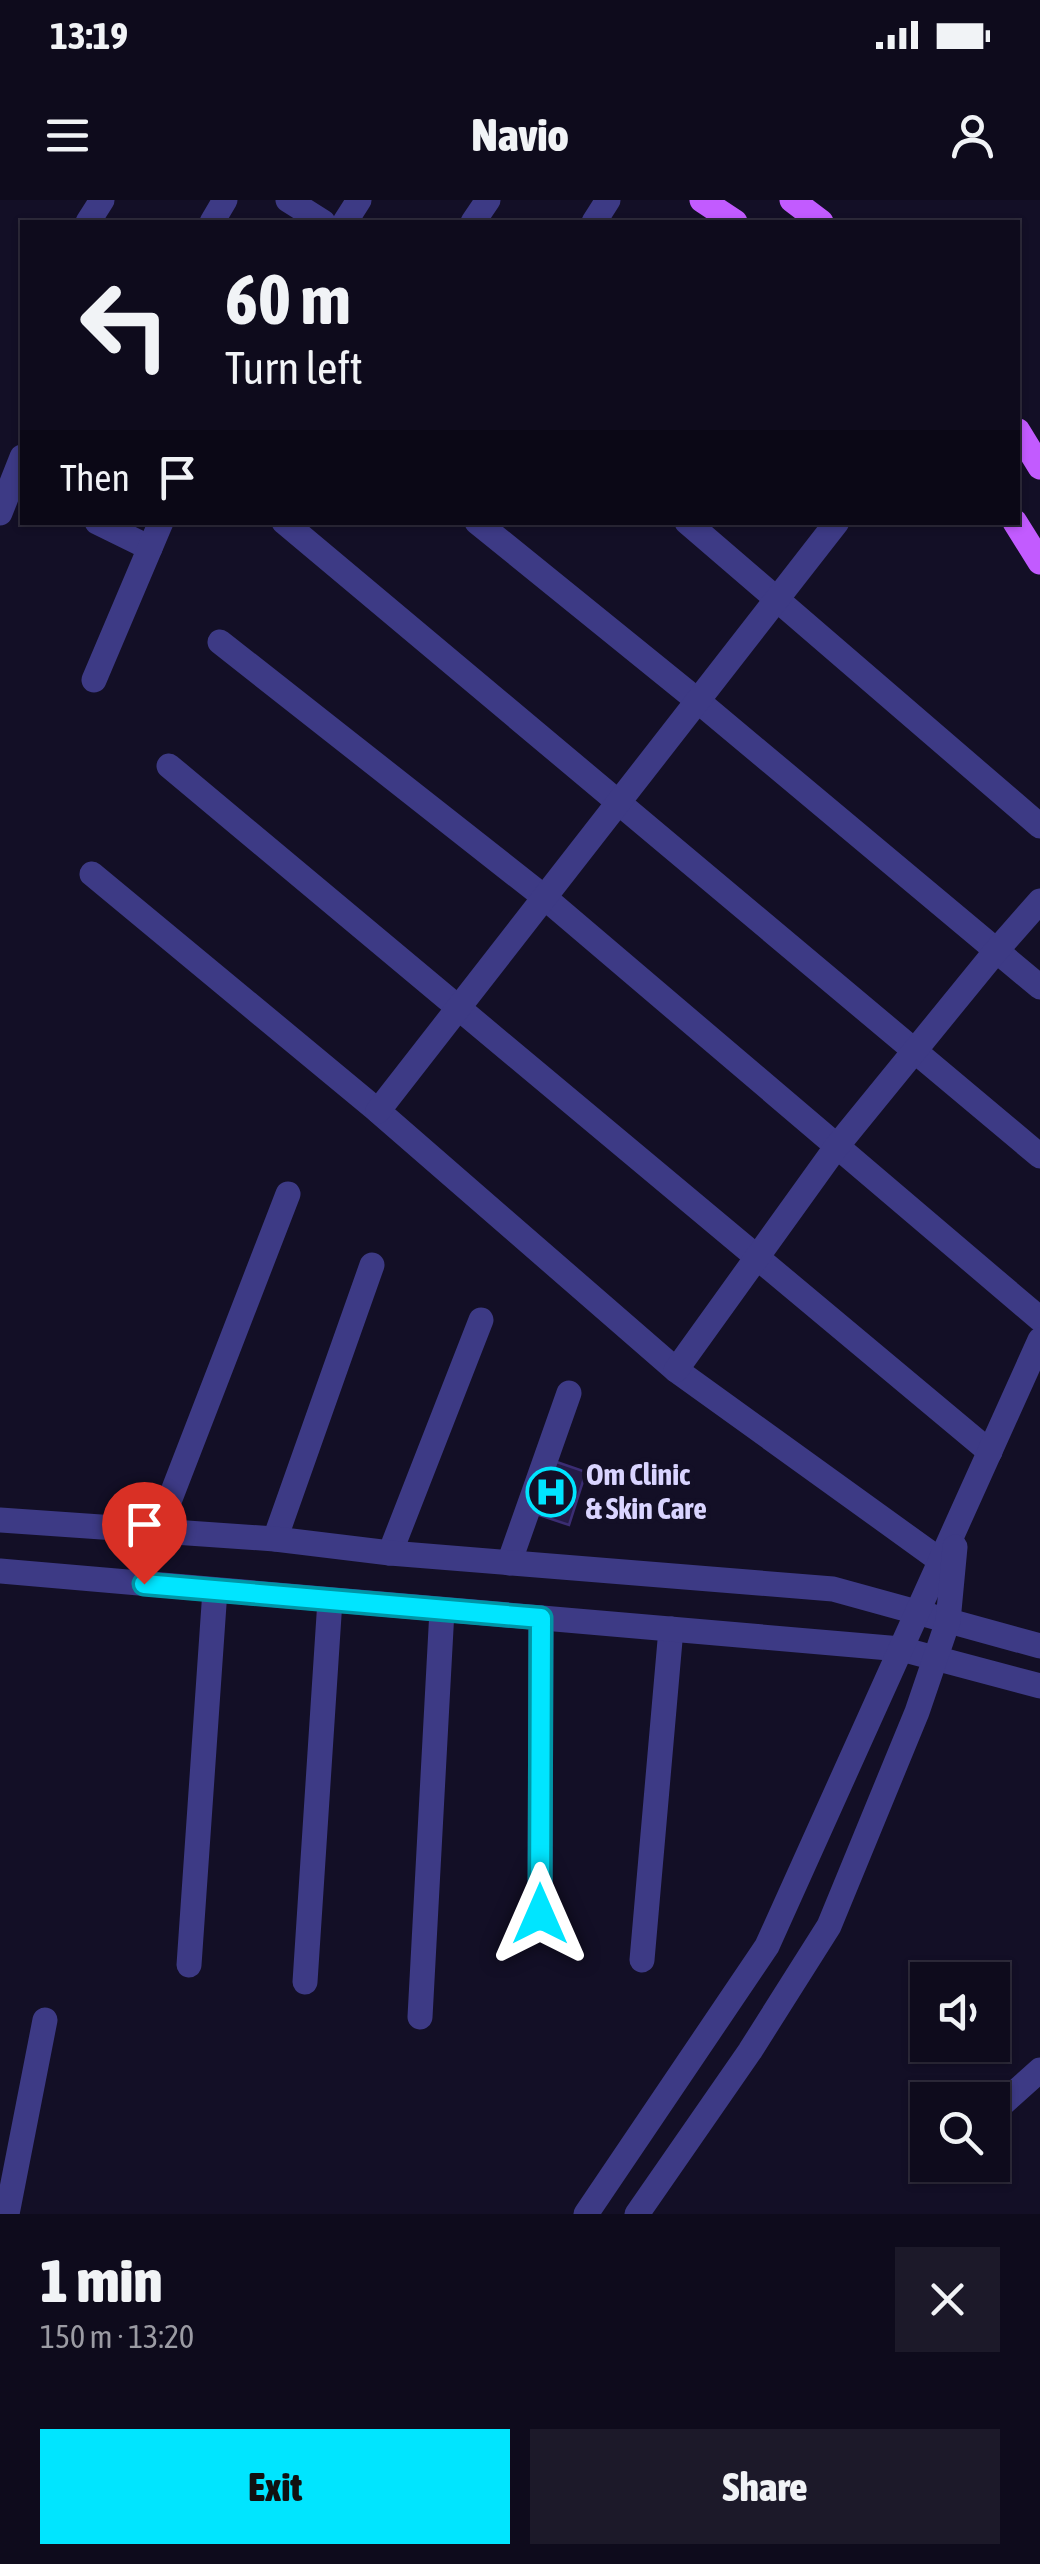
<!DOCTYPE html>
<meta charset="utf-8">
<style>
body{margin:0;font-family:"Asap Condensed",sans-serif;background:#1c1929;color:#f1f3f6;height:100vh;display:flex;flex-direction:column;font-size:38px;white-space:nowrap}
*{box-sizing:border-box;margin:0}
p{font-size:32px;color:#9b9ba3}
.icon{flex:none;width:55px;height:55px;fill:none;stroke:currentColor;stroke-width:2;stroke-linecap:round;stroke-linejoin:round}
.map{position:relative;height:2014px;overflow:hidden}
.details{display:flex;flex-direction:column;background:#0e0b1c;flex:1}
.details>*{flex:none}
.top-card{position:absolute;left:20px;top:20px;width:1000px;height:305px;border-radius:0px;box-shadow:0 2px 8px #0004,0 0 0 2px #2e2b3b;background:#0e0b1c;color:#f1f3f6;overflow:hidden}
.controls{position:absolute;left:910px;top:1762px;display:grid;gap:20px}
.controls a{display:grid;place-items:center;width:100px;height:100px;border-radius:0px;background:#0e0b1c;box-shadow:0 2px 8px #0004,0 0 0 2px #2e2b3b;font-size:50px}
.pin{position:absolute;display:grid;place-items:center;width:85px;height:85px;color:#fff;margin:-102px -42px;border-radius:50% 50% 50% 0;rotate:-45deg;box-shadow:0 0 10px #0007}
.pin .icon{rotate:45deg}
.me{position:absolute;width:110px;margin:-55px;rotate:0deg;stroke-linejoin:round;filter:drop-shadow(0 0 8px #0008)}
.turn{display:flex;align-items:center;gap:35px;height:210px;padding:0 40px;font-size:45px}
.turn .icon{width:130px;height:130px;stroke-width:2.5}
.turn b{display:block;font-size:70px;line-height:85px}
.then{display:flex;align-items:center;height:95px;padding:0 40px;background:#0003;gap:20px;font-size:38px}
.round{display:grid;place-items:center;flex:none;width:105px;height:105px;border-radius:0px;background:#1c1929}
.overview{display:flex;align-items:center;justify-content:space-between;height:170px;padding:0 40px}
h1{font-size:60px;font-weight:800;line-height:75px}
.cta{display:flex;gap:20px;margin-top:auto;padding:20px 40px}
.cta a{flex:1;height:115px;border-radius:0px;background:#00e5ff;color:#111;font-size:40px;font-weight:800;line-height:115px;text-align:center}
.cta a+a{background:#1c1929;color:#f1f3f6}
.status{display:flex;justify-content:space-between;align-items:center;height:70px;padding:0 50px;background:#0e0b1c;direction:ltr}
.status svg{height:28px;fill:currentColor}
header{display:flex;justify-content:space-between;align-items:center;height:130px;padding:0 40px;background:#0e0b1c;font-size:45px;font-weight:800}
.map>svg:first-child{display:block}
.building{fill:#241b47;stroke:#3b2d73;stroke-width:2.5}
.lines{fill:none;stroke-linecap:round;stroke-linejoin:round}
.minor{stroke:#3d3a85;stroke-width:25}
.tertiary{stroke:#3d3a85;stroke-width:25}
.primary{stroke:#c25bff;stroke-width:25}
.route-casing{stroke:#0095a6;stroke-width:25}
.route{stroke:#00e5ff;stroke-width:18}
.labels{text-anchor:middle;stroke-width:10;stroke-linejoin:round;paint-order:stroke}
.poi-label{font-size:30px;font-weight:bold;fill:#d9d4ff;stroke:#130f26;text-anchor:start}
</style>
<div class="status"><b>13:19</b><svg viewBox="0 0 49 12"><path d="M0 12V9h3v3zM5 12V6h3v6zM10 12V3h3v9zM15 12V0h3v12zM26 1h20v11H26zM47 4h2v5h-2z"/></svg></div>
<header><svg class="icon" aria-label="menu" viewBox="0 0 24 24"><path d="M4 6h16M4 12h16M4 18h16"/></svg>Navio<svg class="icon" aria-label="person" viewBox="0 0 24 24"><circle cx="12" cy="8" r="4"/><path d="M4 21q1-7 8-7t8 7"/></svg></header>
<div class="map">
<svg width="1040" height="2014" viewBox="0 0 1040 2014">
<rect width="100%" height="100%" fill="#130f26"/>
<polygon class="building" points="548,1259 586,1272 569,1325 530,1312"/>
<g class="lines">
<g class="minor">
<polyline points="288,0 323,22"/>
<polyline points="88,22 102,0"/>
<polyline points="212,22 225,0"/>
<polyline points="345,22 359,0"/>
<polyline points="473,22 488,0"/>
<polyline points="594,22 608,0"/>
<polyline points="0,313 22,257"/>
<polyline points="97,322 150,348"/>
<polyline points="284,322 1040,956"/>
<polyline points="477,322 698,501 1040,787"/>
<polyline points="687,322 1040,626"/>
<polyline points="220,442 544,697 1040,1119"/>
<polyline points="94,480 161,322"/>
<polyline points="169,566 990,1252"/>
<polyline points="92,674 378,911 676,1170 941,1361"/>
<polyline points="378,911 837,322"/>
<polyline points="676,1170 837,946 996,751 1040,701"/>
<polyline points="158,1330 288,994"/>
<polyline points="275,1339 372,1065"/>
<polyline points="390,1353 481,1120"/>
<polyline points="509,1363 569,1193"/>
<polyline points="540,1714 541,1418"/>
<polyline points="642,1760 671,1429"/>
<polyline points="189,1765 215,1390"/>
<polyline points="305,1782 330,1400"/>
<polyline points="420,1817 442,1410"/>
<polyline points="1001,1905 1040,1870"/>
<polyline points="7,2014 45,1820"/>
</g>
<g class="tertiary">
<polyline points="0,1320 275,1339 390,1353 833,1389 1040,1446"/>
<polyline points="0,1371 901,1449 1040,1486"/>
<polyline points="586,2014 767,1746 1040,1140"/>
<polyline points="637,2014 750,1851 829,1726 917,1512 948,1421 955,1347"/>
</g>
<g class="primary">
<polyline points="702,0 735,22"/>
<polyline points="792,0 821,22"/>
<polyline points="1018,231 1040,267"/>
<polyline points="1015,322 1040,362"/>
</g>
</g>
<g class="lines">
<g class="route-casing">
<polyline id="route" points="144,1384 541,1418 540,1714"/>
</g>
<use href="#route" class="route"/>
</g>
<defs>
<g id="hospital-ring" transform="scale(2.5)"><circle r="9.5" fill="#130f26" stroke="#00e5ff" stroke-width="1.5"/><path d="M-5-5h3v3.5h4V-5h3V5h-3V1.5h-4V5h-3Z" fill="#00e5ff"/></g>
</defs>
<g fill-rule="evenodd">
<use href="#hospital-ring" x="551" y="1292"/>
</g>
<g class="labels">
<g class="poi-label">
<text x="586" y="1285">Om Clinic<tspan x="586" dy="34">&amp; Skin Care</tspan></text>
</g>
</g>
</svg>
<div class="controls">
<a><svg class="icon" aria-label="sound" viewBox="0 0 24 24"><path d="M4 9h4l5-4v14l-5-4H4zM17 9q2 3 0 6"/></svg></a>
<a><svg class="icon" aria-label="search" viewBox="0 0 24 24"><circle cx="10" cy="10" r="6"/><path d="M15 15l6 6"/></svg></a>
</div>
<div class="pin" style="left:144px;top:1384px;background:#d93025"><svg class="icon" aria-label="arrive" viewBox="0 0 24 24"><path d="M6 21V4h12l-3 4 3 4H6"/></svg></div>
<svg class="me" style="left:540px;top:1714px" viewBox="-20 -20 40 40"><path d="M0-17L14 15 0 8-14 15z" fill="#00e5ff" stroke="#fff" stroke-width="4"/></svg>
<div class="top-card">
<div class="turn"><svg class="icon" aria-label="left" viewBox="0 0 24 24"><path d="M17 20v-9H6M10 6l-5 5 5 5"/></svg><div><b>60 m</b>Turn left</div></div>
<div class="then">Then<svg class="icon" aria-label="arrive" viewBox="0 0 24 24"><path d="M6 21V4h12l-3 4 3 4H6"/></svg></div>
</div>
</div>
<section class="details">
<div class="overview"><div><h1>1 min</h1><p>150 m · 13:20</p></div><a class="round"><svg class="icon" aria-label="close" viewBox="0 0 24 24"><path d="M6 6l12 12M18 6L6 18"/></svg></a></div>
<div class="cta"><a>Exit</a><a>Share</a></div>
</section>
